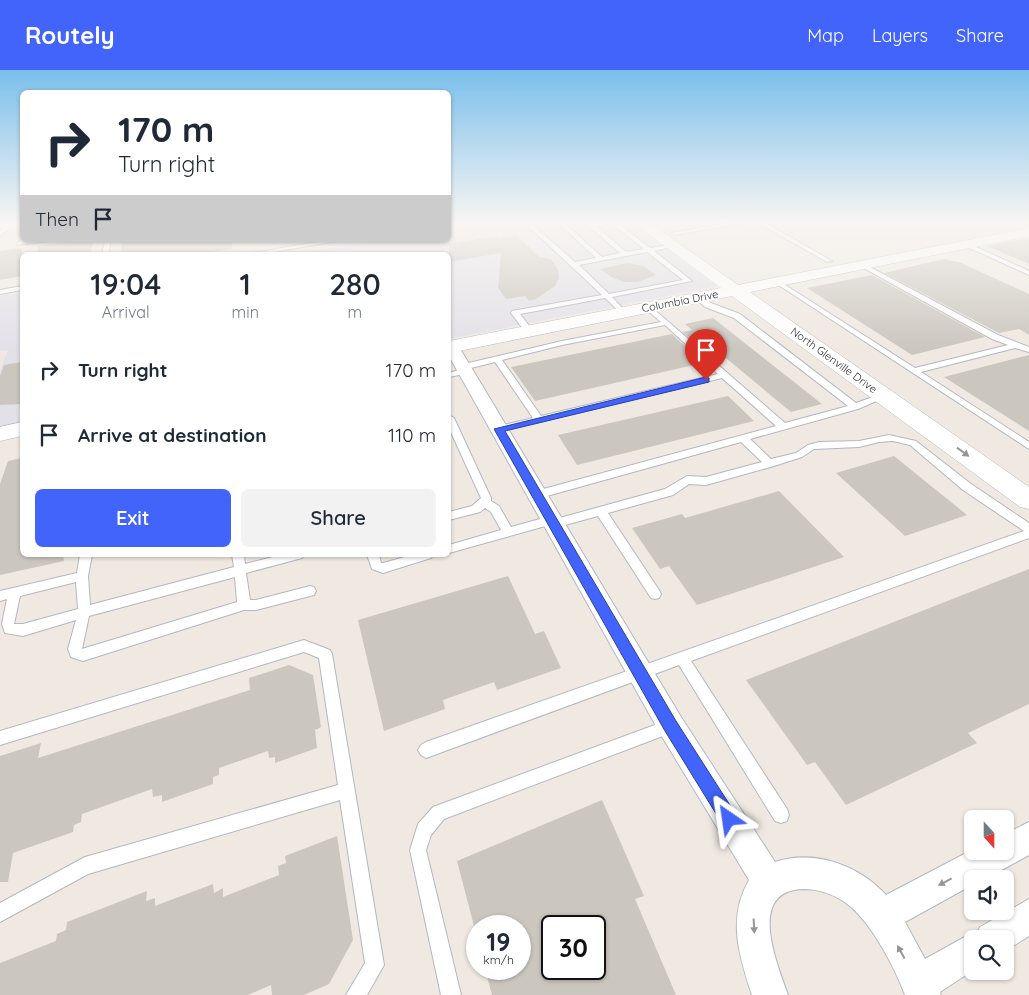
<!DOCTYPE html>
<style>
body{margin:0;font-family:Quicksand,sans-serif;background:#f2f2f3;color:#1f2937;height:100vh;display:flex;flex-direction:column;font-size:19px;white-space:nowrap}
*{box-sizing:border-box;margin:0}
p{font-size:16px;color:#747a83}
.icon{flex:none;width:28px;height:28px;fill:none;stroke:currentColor;stroke-width:2;stroke-linecap:round;stroke-linejoin:round}
.map{position:relative;flex:1;overflow:hidden}
.panel{position:absolute;left:20px;top:182px;width:431px;height:305px;display:flex;flex-direction:column;background:#fff;border-radius:8px;box-shadow:0 1px 4px #0004}
.panel>*{flex:none}
.guide{position:absolute;left:20px;top:20px;width:431px;height:152px;border-radius:8px;box-shadow:0 1px 4px #0004;background:#fff;color:#1f2937;overflow:hidden}
.needle{width:32px;rotate:159deg}
.buttons{position:absolute;left:964px;top:740px;display:grid;gap:10px}
.buttons a{display:grid;place-items:center;width:50px;height:50px;border-radius:8px;background:#fff;box-shadow:0 1px 4px #0004;font-size:25px}
.speed{position:absolute;left:466px;top:845px;display:flex;gap:10px;font-size:25px;font-weight:700;text-align:center}
.speed>*{display:grid;place-content:center;width:65px;height:65px;border-radius:50%;background:#fff;box-shadow:0 1px 4px #0004;line-height:1}
.speed small{font-size:12px;font-weight:400}
.speed .limit{border:2px solid #111;border-radius:8px;background:#fff;color:#111}
.pin{position:absolute;display:grid;place-items:center;width:42px;height:42px;color:#fff;margin:-51px -21px;border-radius:50% 50% 50% 0;rotate:-45deg;box-shadow:0 0 5px #0007}
.pin .icon{rotate:45deg}
.me{position:absolute;width:55px;margin:-28px;rotate:328deg;stroke-linejoin:round;filter:drop-shadow(0 0 4px #0008)}
.turn{display:flex;align-items:center;gap:18px;height:105px;padding:0 15px;font-size:22px}
.turn .icon{width:65px;height:65px;stroke-width:2.5}
.turn b{display:block;font-size:35px;line-height:42px}
.then{display:flex;align-items:center;height:48px;padding:0 15px;background:#0003;gap:10px;font-size:19px}
.eta{display:flex;justify-content:space-evenly;align-items:center;height:85px;text-align:center}
.eta b{font-size:30px;font-weight:600;line-height:35px}
.primary-button{display:flex;gap:10px;margin-top:auto;padding:10px 15px}
.primary-button a{flex:1;height:58px;border-radius:8px;background:#4264fb;color:#fff;font-size:20px;font-weight:600;line-height:58px;text-align:center}
.primary-button a+a{background:#f2f2f3;color:#1f2937}
ul{padding:0;list-style:none}
li{display:flex;align-items:center;gap:15px;height:65px;padding:0 15px}
li div{flex:1}
li b{display:block;font-size:19px}
li em{font-style:normal}
header{display:flex;align-items:center;gap:30px;box-sizing:border-box;height:70px;padding:0 25px;background:#4264fb;color:#fff}
header strong{font-size:24px}
nav{display:flex;gap:28px;margin-inline-start:auto;font-size:18px}
.map>svg:first-child{display:block}
.industrial{fill:#e3e1e8}
.building{fill:#cbc7bf;fill-rule:evenodd}
.lines{fill:none;stroke-linecap:round;stroke-linejoin:round}
.lane-casing{stroke:#b4b7c1;stroke-width:2}
.street-casing{stroke:#b4b7c1;stroke-width:2}
.secondary-casing{stroke:#b4b7c1;stroke-width:1}
.lane{fill:#fff;fill-rule:evenodd}
.street{fill:#fff;fill-rule:evenodd}
.secondary{fill:#fff;fill-rule:evenodd}
.oneway{fill:#969696}
.route{fill:#4264fb;stroke:#2b41a3}
.labels{text-anchor:middle;stroke-width:4;stroke-linejoin:round;paint-order:stroke}
.far-street-label{font-size:11px;fill:#2e2e2e;stroke:#fff}
</style>
<header>
<strong>Routely</strong>
<nav><a>Map</a><a>Layers</a><a>Share</a></nav>
</header>
<div class="map">
<svg width="1029" height="925" viewBox="0 0 1029 925">
<rect width="100%" height="100%" fill="#efe9e1"/>
<g class="industrial">
<polygon points="514,151 628,151 717,216 449,269 449,185 282,185 383,170 449,170 449,160"/>
<polygon points="22,223 22,352 0,356 0,300 8,280 0,281 0,226"/>
</g>
<g class="building">
<polygon points="517,165 539,187 551,189 558,200 559,208 555,216 536,229 529,231 525,226 506,229 498,218 501,183 449,192 449,174 497,166 499,168"/>
<polygon points="1029,168 1029,194 987,176"/>
<polygon points="83,170 94,170 90,185 38,185 38,176"/>
<polygon points="122,170 232,170 232,179 188,185 120,185"/>
<polygon points="22,178 22,206 0,210 0,181"/>
<polygon points="944,189 959,192 1029,224 1029,265 1019,259 999,263 884,203"/>
<polygon points="628,193 643,196 656,205 638,212 625,212 613,208 600,199"/>
<polygon points="872,205 985,267 912,285 807,218"/>
<polygon points="713,248 822,334 791,342 726,288 716,290 682,262 692,260 685,254"/>
<polygon points="672,264 703,293 535,331 511,297"/>
<polygon points="1029,285 1029,361 944,307"/>
<polygon points="22,292 22,334 0,335 0,306 4,295"/>
<polygon points="728,326 754,351 577,395 558,365"/>
<polygon points="894,386 967,445 905,466 836,403"/>
<polygon points="22,388 22,485 63,485 64,491 0,505 0,414 8,391"/>
<polygon points="779,421 844,487 697,535 669,496 660,499 632,458 682,444 685,448"/>
<polygon points="1029,499 1029,634 968,663 977,673 846,735 815,692 807,695 746,610"/>
<polygon points="508,506 535,564 544,561 561,598 497,620 494,612 443,630 445,639 384,661 358,550"/>
<polygon points="289,595 313,605 321,657 315,660 317,678 275,693 275,687 269,688 268,681 219,698 219,705 213,707 213,714 162,732 162,725 153,727 152,719 82,744 81,752 74,755 73,762 13,783 8,812 0,812 0,686 41,673 38,688 250,620 249,608"/>
<path d="M 602,730 L 644,826 L 635,829 L 676,925 L 492,925 L 485,899 L 520,899 L 520,856 L 474,856 L 457,791 ZM 552,856 L 595,856 L 595,899 L 552,899 Z"/>
<polygon points="337,766 353,870 329,914 304,925 272,925 271,915 248,925 0,925 0,893 56,871 57,864 66,860 67,852 147,821 146,831 155,828 155,836 213,814 214,823 223,818 223,827 279,805 278,796 286,793 285,786"/>
</g>
<g class="lines">
<g class="lane-casing">
<g id="lane">
<polygon points="458,151 471,151 449,156 449,152"/>
<path d="M 556,151 L 562,151 L 602,187 L 620,183 L 583,151 L 589,151 L 592,153 L 615,151 L 650,178 L 675,174 L 675,176 L 654,181 L 692,211 L 612,227 L 627,243 L 623,245 L 605,228 L 520,244 L 533,261 L 526,263 L 511,243 L 512,241 L 602,225 L 528,156 L 533,155 L 575,192 L 596,188 ZM 612,154 L 644,179 L 626,182 L 596,156 ZM 647,182 L 683,210 L 609,224 L 579,195 Z"/>
<polygon points="741,151 754,151 674,165 671,163"/>
<polygon points="755,151 762,151 832,191 827,192"/>
<polygon points="8,154 13,155 0,166 0,161"/>
<polygon points="22,168 22,170 26,170 25,172 47,171 18,175 17,174"/>
<polygon points="105,170 111,170 108,185 102,185"/>
<polygon points="329,170 344,170 255,185 240,185"/>
<polygon points="965,172 1029,201 1029,205 963,175 963,173"/>
<polygon points="860,194 864,194 998,265 1029,277 1029,282 1015,278 921,302 1029,372 1029,379 774,212 779,211 915,298 1008,275 992,269 860,196"/>
<polygon points="22,216 22,220 0,224 0,220"/>
<path d="M 696,225 L 702,225 L 711,233 L 740,244 L 856,333 L 884,323 L 888,326 L 858,339 L 750,369 L 771,389 L 796,383 L 808,375 L 819,372 L 859,371 L 889,365 L 916,371 L 971,414 L 1029,453 L 1029,468 L 691,591 L 787,739 L 789,745 L 787,751 L 781,753 L 775,751 L 679,595 L 426,688 L 421,685 L 418,680 L 421,675 L 426,672 L 1024,461 L 963,420 L 910,375 L 893,371 L 879,372 L 859,377 L 814,379 L 802,387 L 774,396 L 706,415 L 689,414 L 673,425 L 608,443 L 659,520 L 661,524 L 659,528 L 655,529 L 651,528 L 598,446 L 554,458 L 549,455 L 449,483 L 449,475 L 501,460 L 491,442 L 485,438 L 480,442 L 449,450 L 449,442 L 472,436 L 481,428 L 449,358 L 449,345 L 454,348 L 491,428 L 491,431 L 499,436 L 511,457 L 551,446 L 556,449 L 665,419 L 687,406 L 706,407 L 762,392 L 741,372 L 536,429 L 531,425 L 536,421 L 776,356 L 722,308 L 499,362 L 494,359 L 496,357 L 533,348 L 495,292 L 467,299 L 470,301 L 469,303 L 449,307 L 449,303 L 462,299 L 459,297 L 460,295 L 562,271 L 661,252 L 646,239 L 646,235 L 649,235 L 785,353 L 848,336 L 734,248 L 705,237 L 696,229 ZM 665,255 L 718,304 L 541,346 L 502,290 L 562,275 Z"/>
<path d="M 80,485 L 92,485 L 88,506 L 90,535 L 234,497 L 232,485 L 244,485 L 245,494 L 281,485 L 304,485 L 302,488 L 246,503 L 250,530 L 256,530 L 310,516 L 314,517 L 316,521 L 314,525 L 310,526 L 256,540 L 244,540 L 83,591 L 71,587 L 68,579 L 76,550 L 23,566 L 5,563 L 2,554 L 7,529 L 0,531 L 0,521 L 77,503 ZM 235,507 L 237,532 L 82,579 L 89,546 ZM 76,512 L 78,539 L 23,554 L 14,554 L 20,526 Z"/>
<polygon points="367,485 379,485 381,493 383,493 412,485 433,485 431,488 383,503 372,499"/>
<polygon points="304,570 330,580 332,584 384,895 367,925 346,925 365,893 340,730 88,804 0,852 0,833 85,787 338,715 319,588 304,582 0,675 0,661"/>
<polygon points="671,649 676,651 678,656 676,661 444,749 431,765 426,780 461,925 441,925 410,780 418,754 433,737"/>
</g>
</g>
<g class="street-casing">
<path id="street" d="M 449,273 L 456,274 L 459,277 L 681,647 L 775,792 C 814,779 859,795 886,825 L 972,780 L 1005,781 L 1005,764 L 1029,752 L 1029,785 L 985,809 L 972,809 L 972,815 L 905,852 L 925,889 L 972,863 L 976,865 L 980,857 L 1029,829 L 1029,866 L 1005,881 L 1005,869 L 972,869 L 972,901 L 940,922 L 941,925 L 905,925 C 895,898 873,856 851,837 C 838,826 821,819 803,819 C 746,821 777,893 788,925 L 752,925 C 739,886 727,848 749,810 L 661,665 L 449,286 Z"/>
</g>
<g class="secondary-casing">
<g id="secondary">
<polygon points="0,151 22,152 22,160 0,159"/>
<polygon points="631,151 647,151 738,215 1029,158 1029,166 750,222 1029,417 1029,439 1020,437 732,226 449,283 449,271 721,218"/>
<polygon points="22,352 22,366 0,371 0,357"/>
</g>
</g>
<use href="#lane" class="lane"/>
<use href="#street" class="street"/>
<use href="#secondary" class="secondary"/>
</g>
<defs><path id="oneway-solid" d="M-6-.8H1V-3.2L6.5 0L1 3.2V.8H-6Z" transform="scale(1.25)"/></defs>
<g class="oneway">
<use href="#oneway-solid" transform="translate(963 382) rotate(36)"/>
<use href="#oneway-solid" transform="translate(945 812) rotate(152)"/>
<use href="#oneway-solid" transform="translate(754 856) rotate(87)"/>
<use href="#oneway-solid" transform="translate(901 882) rotate(-119)"/>
</g>
<linearGradient id="sky" x2="0" y2="1"><stop stop-color="#7abfeb"/><stop offset="0.54" stop-color="#f8f5f2"/><stop offset="1" stop-color="#f8f5f2" stop-opacity="0"/></linearGradient>
<rect width="1029" height="280" fill="url(#sky)"/>
<polygon class="route" points="706,307 709,308 709,312 505,361 676,651 735,743 737,749 735,755 729,757 723,755 665,661 494,359"/>
<g class="labels">
<g class="far-street-label">
<text transform="translate(680 231) rotate(-11)" y="4">Columbia Drive</text>
<text transform="translate(834 290) rotate(36)" y="4">North Glenville Drive</text>
</g>
</g>
</svg>
<div class="buttons">
<a><svg class="needle" viewBox="-14 -14 28 28"><path d="M0-13l5 13h-10z" fill="#e53935"/><path d="M0 13l5-13h-10z" fill="#747a83"/></svg></a>
<a><svg class="icon" aria-label="sound" viewBox="0 0 24 24"><path d="M4 9h4l5-4v14l-5-4H4zM17 9q2 3 0 6"/></svg></a>
<a><svg class="icon" aria-label="search" viewBox="0 0 24 24"><circle cx="10" cy="10" r="6"/><path d="M15 15l6 6"/></svg></a>
</div>
<div class="speed"><div>19<small>km/h</small></div><div class="limit">30</div></div>
<div class="pin" style="left:706px;top:310px;background:#d93025"><svg class="icon" aria-label="arrive" viewBox="0 0 24 24"><path d="M6 21V4h12l-3 4 3 4H6"/></svg></div>
<svg class="me" style="left:729px;top:749px" viewBox="-20 -20 40 40"><path d="M0-17L14 15 0 8-14 15z" fill="#4264fb" stroke="#fff" stroke-width="4"/></svg>
<div class="guide">
<div class="turn"><svg class="icon" aria-label="right" viewBox="0 0 24 24"><path d="M7 20v-9h11M14 6l5 5-5 5"/></svg><div><b>170 m</b>Turn right</div></div>
<div class="then">Then<svg class="icon" aria-label="arrive" viewBox="0 0 24 24"><path d="M6 21V4h12l-3 4 3 4H6"/></svg></div>
</div>
<section class="panel">
<div class="eta">
<div><b>19:04</b><p>Arrival</p></div>
<div><b>1</b><p>min</p></div>
<div><b>280</b><p>m</p></div>
</div>
<ul>
<li><svg class="icon" aria-label="right" viewBox="0 0 24 24"><path d="M7 20v-9h11M14 6l5 5-5 5"/></svg><div><b>Turn right</b></div><em>170 m</em></li>
<li><svg class="icon" aria-label="arrive" viewBox="0 0 24 24"><path d="M6 21V4h12l-3 4 3 4H6"/></svg><div><b>Arrive at destination</b></div><em>110 m</em></li>
</ul>
<div class="primary-button"><a>Exit</a><a>Share</a></div>
</section>
</div>
